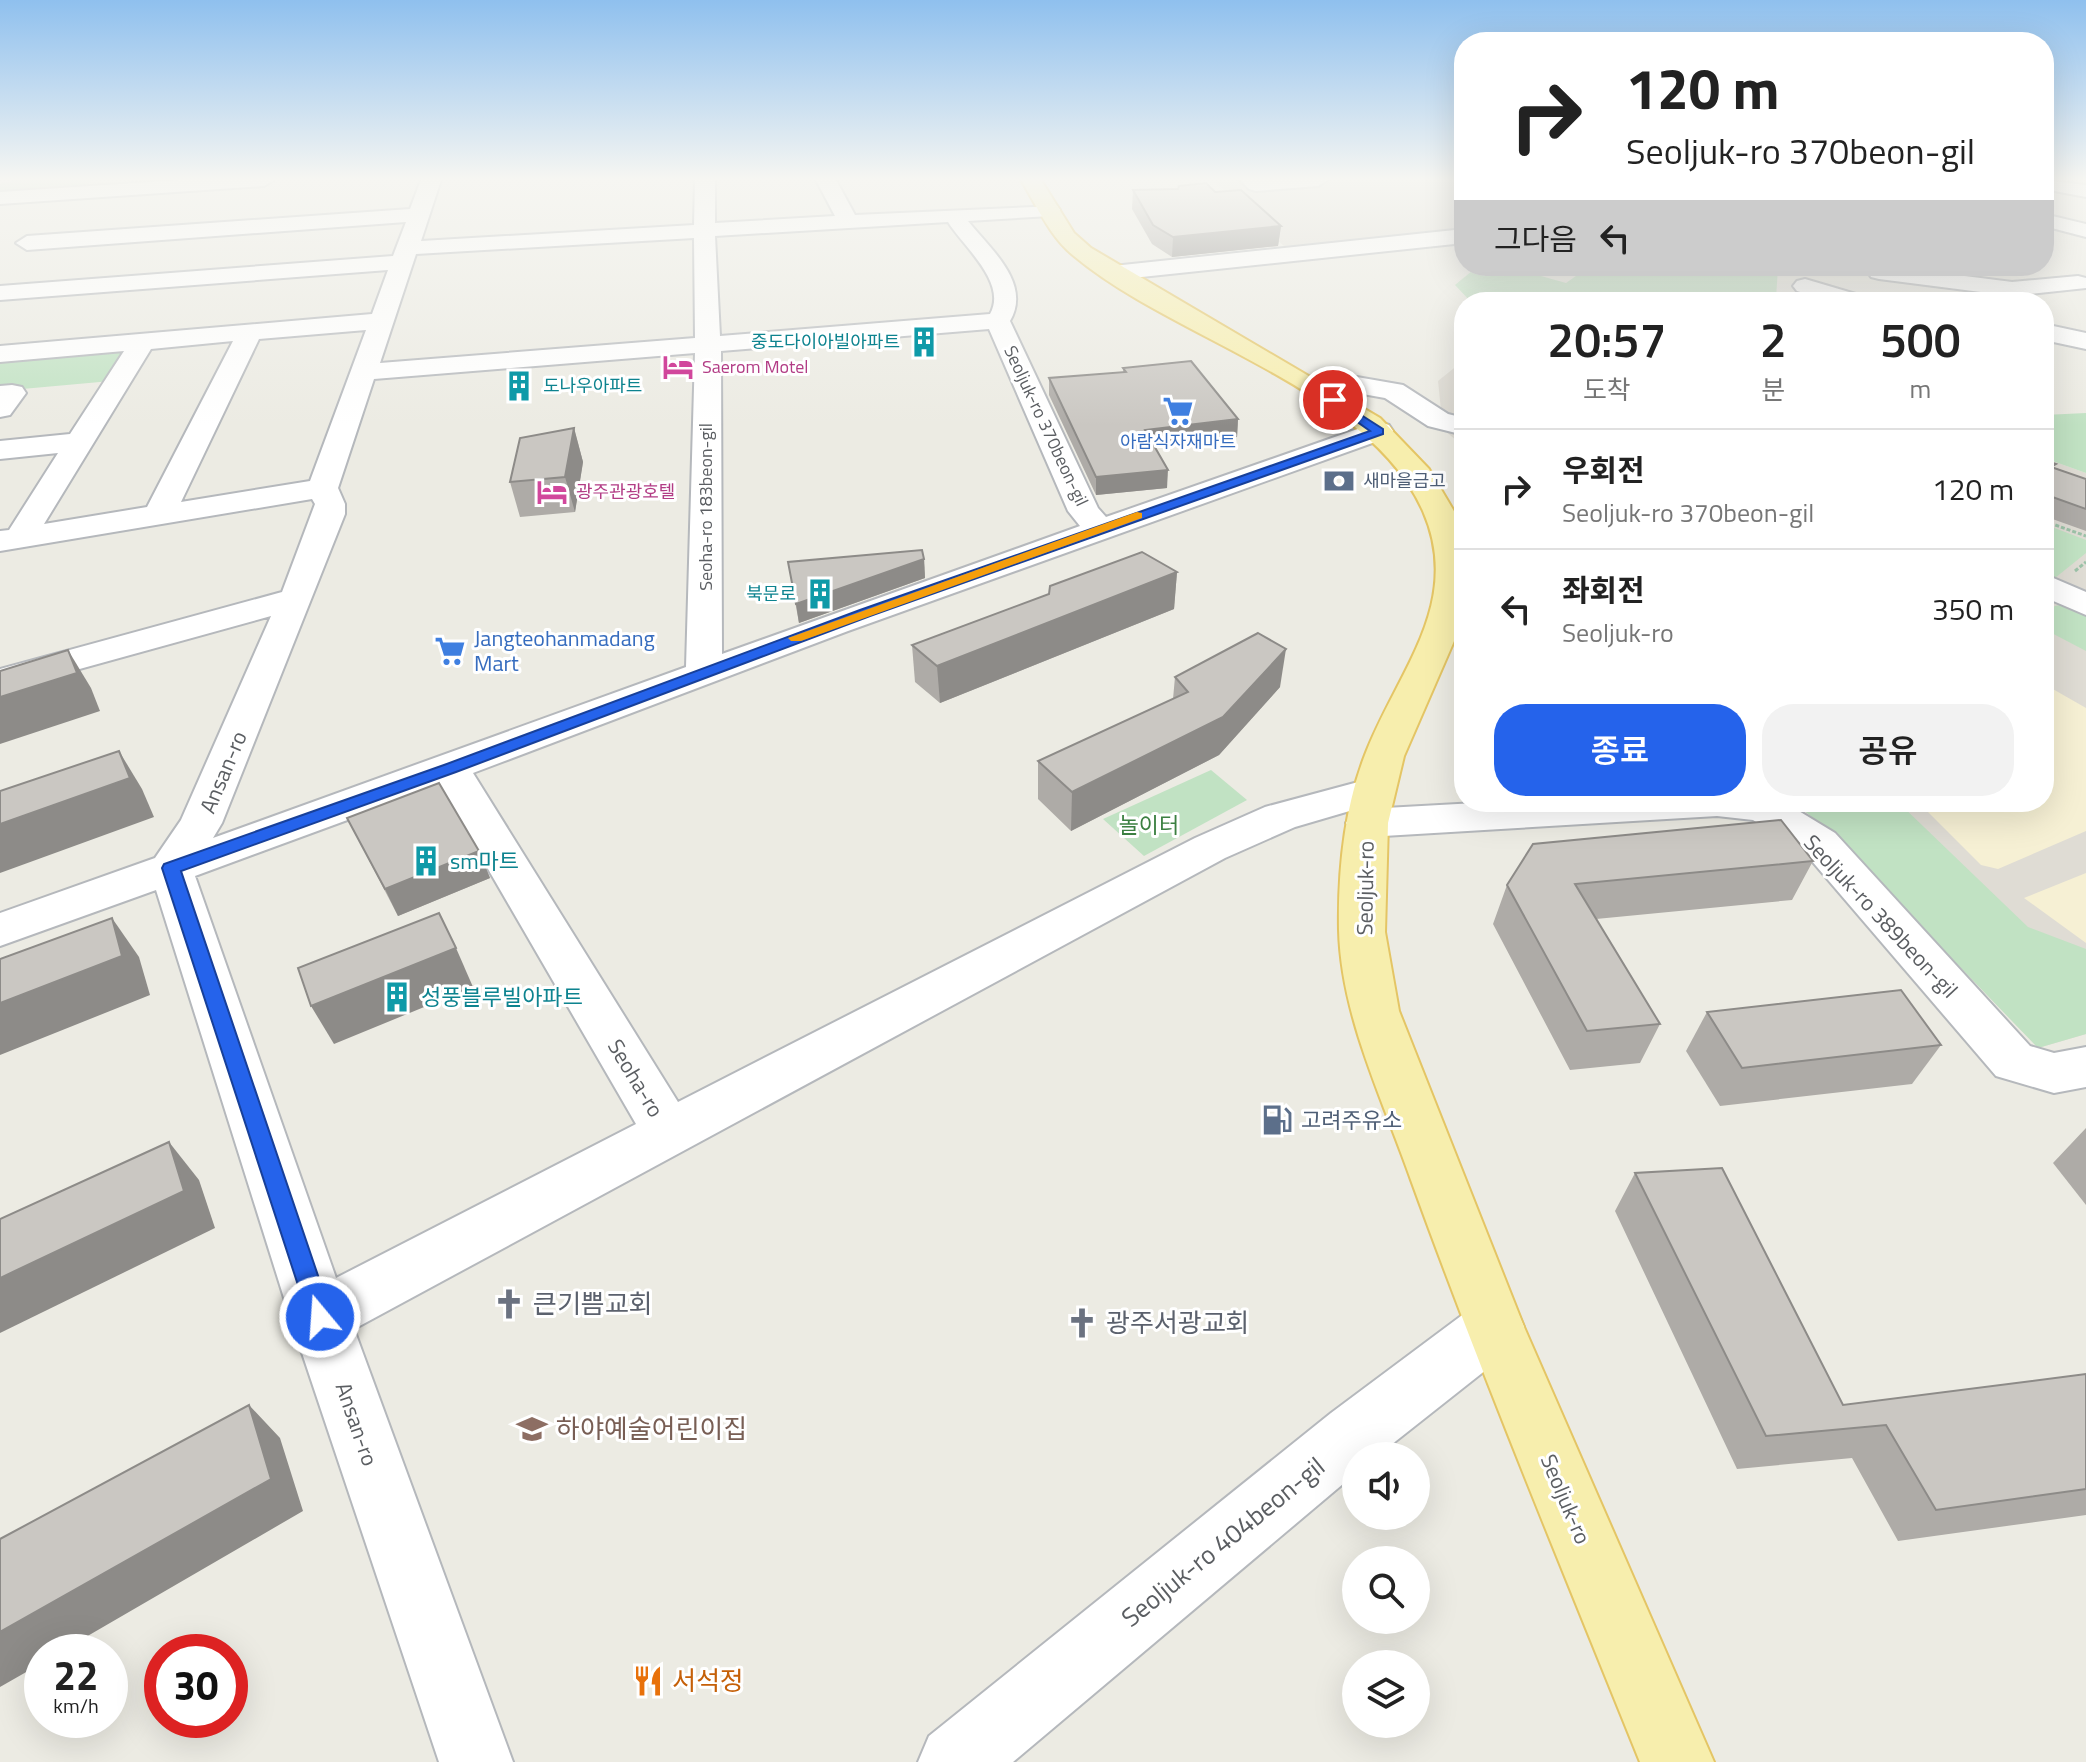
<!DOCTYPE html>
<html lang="ko">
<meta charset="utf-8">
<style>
body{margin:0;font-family:"Titillium Web","Noto Sans KR",sans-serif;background:#f2f2f2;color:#222;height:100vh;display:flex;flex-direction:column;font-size:30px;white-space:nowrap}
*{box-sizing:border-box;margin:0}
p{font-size:26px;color:#767676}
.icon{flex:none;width:44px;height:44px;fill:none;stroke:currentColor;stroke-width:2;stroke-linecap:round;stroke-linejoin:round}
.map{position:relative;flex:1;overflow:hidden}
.sheet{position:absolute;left:1454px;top:292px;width:600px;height:520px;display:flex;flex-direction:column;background:#fff;border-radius:32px;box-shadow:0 8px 32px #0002}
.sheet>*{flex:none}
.top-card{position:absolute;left:1454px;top:32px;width:600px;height:244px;border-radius:32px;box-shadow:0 8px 32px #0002;background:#fff;color:#222;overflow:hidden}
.fabs{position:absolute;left:1342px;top:1442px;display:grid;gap:16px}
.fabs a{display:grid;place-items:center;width:88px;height:88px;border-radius:50%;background:#fff;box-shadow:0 8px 32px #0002;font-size:40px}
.speed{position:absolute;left:24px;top:1634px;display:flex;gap:16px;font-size:40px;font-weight:700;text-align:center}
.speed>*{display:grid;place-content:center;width:104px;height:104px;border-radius:50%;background:#fff;box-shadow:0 8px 32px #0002;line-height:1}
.speed small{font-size:20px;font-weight:400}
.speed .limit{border:12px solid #d22;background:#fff;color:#111}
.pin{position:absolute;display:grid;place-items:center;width:68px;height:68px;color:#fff;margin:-34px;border:4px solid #fff;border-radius:50%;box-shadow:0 2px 8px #0007}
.me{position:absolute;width:88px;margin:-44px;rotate:342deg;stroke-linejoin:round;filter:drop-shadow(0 0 6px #0008)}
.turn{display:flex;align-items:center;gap:28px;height:168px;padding:0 40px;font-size:36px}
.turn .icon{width:104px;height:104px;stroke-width:2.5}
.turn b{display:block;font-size:56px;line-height:68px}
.then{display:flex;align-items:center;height:76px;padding:0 40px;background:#0003;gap:16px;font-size:30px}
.eta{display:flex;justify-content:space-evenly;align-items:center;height:136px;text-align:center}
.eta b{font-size:48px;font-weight:600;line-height:56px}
.button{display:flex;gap:16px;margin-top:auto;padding:16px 40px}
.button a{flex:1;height:92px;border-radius:32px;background:#2563eb;color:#fff;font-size:32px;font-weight:600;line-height:92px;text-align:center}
.button a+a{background:#f2f2f2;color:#222}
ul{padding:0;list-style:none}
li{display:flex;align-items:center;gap:24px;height:120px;padding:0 40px;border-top:2px solid #e0e0e0}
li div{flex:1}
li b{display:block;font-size:30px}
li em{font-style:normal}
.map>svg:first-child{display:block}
.education{fill:#dfdcd4}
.green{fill:#c1e2c3}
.sand{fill:#f6f0d4}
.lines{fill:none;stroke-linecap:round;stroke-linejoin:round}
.minor-casing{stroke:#b5b8bc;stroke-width:4}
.major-casing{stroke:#e4c565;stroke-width:4}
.path{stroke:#9cc2a8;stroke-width:3;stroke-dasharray:4 2;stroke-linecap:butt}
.minor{fill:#fff;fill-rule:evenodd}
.major{fill:#f7eead;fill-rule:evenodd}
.wall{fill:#aeaba7}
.shaded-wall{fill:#8d8b88}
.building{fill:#cac7c2;stroke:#8d8b88;stroke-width:2}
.route{fill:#2563eb;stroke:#184099;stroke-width:2}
.slow{fill:#f59e0b}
.labels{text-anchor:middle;stroke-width:6;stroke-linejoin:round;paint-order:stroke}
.far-culture-label{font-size:18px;fill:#0d838f;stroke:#fff;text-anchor:end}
.far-hotel-label{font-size:18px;fill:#b23c85;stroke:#fff;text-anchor:start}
.far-street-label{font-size:18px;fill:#5b5e62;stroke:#fff}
.far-shop-label{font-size:18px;fill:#366cbe;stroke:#fff}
.far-service-label{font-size:18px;fill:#4e5e75;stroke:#fff;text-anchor:start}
.shop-label{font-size:22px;fill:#366cbe;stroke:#fff;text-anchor:start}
.street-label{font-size:22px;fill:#5b5e62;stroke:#fff}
.park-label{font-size:22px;fill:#3c8042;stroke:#fff}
.culture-label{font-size:22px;fill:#0d838f;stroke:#fff;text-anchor:start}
.service-label{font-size:22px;fill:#4e5e75;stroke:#fff;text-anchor:start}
.near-worship-label{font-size:26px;fill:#5b616d;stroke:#fff;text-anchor:start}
.near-education-label{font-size:26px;fill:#785e54;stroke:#fff;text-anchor:start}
.near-street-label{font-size:26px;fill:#5b5e62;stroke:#fff}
.near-food-label{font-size:26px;fill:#c56008;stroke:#fff;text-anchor:start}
</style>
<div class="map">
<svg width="2086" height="1762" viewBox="0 0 2086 1762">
<rect width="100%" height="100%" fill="#ecebe3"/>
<g class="education">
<polygon points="1213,180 1464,180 1464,231 1284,246"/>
<polygon points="1464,360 1464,447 1443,429 1438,381"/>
<polygon points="2044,458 2086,473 2086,1034 2038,1048 1833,835 1794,802 2044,802"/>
</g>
<g class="green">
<polygon points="16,180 92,180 83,191 0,197 0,184"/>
<polygon points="1478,266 1505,266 1566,283 1590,266 1775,266 1778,267 1776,299 1784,302 1471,302 1455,285"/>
<polygon points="133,347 111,381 0,391 0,358"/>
<polygon points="2086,413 2086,473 2044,458 2044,415"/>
<polygon points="2044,524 2086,540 2086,553 2050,582 2044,579"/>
<polygon points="2067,603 2086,612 2086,651 2044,629 2044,609"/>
<polygon points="1211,770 1247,800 1144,856 1103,819"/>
<polygon points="1794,802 1898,802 2028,927 2086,949 2086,1034 2038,1048 1833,835"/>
</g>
<g class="sand">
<polygon points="2044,684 2086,708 2086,831 1998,869 1981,865 1918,802 2044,802"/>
<polygon points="2086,873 2086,943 2024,898"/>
</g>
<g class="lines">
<g class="minor-casing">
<g id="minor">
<polygon points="180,180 274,180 264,186 0,204 0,192"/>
<path d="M 421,180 L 441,180 L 421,241 L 694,225 L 695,180 L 715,180 L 715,223 L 835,216 L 816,180 L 836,180 L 855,215 L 1057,206 L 1060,210 L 1050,216 L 968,221 C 990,249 1032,283 1010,321 L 1098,508 L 1106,517 L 1369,425 L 1379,422 L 1389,425 L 1393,431 L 1389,437 L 848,631 L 473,773 L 678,1102 L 1195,838 L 1265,807 L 1373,778 L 1387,782 L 1393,791 L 1387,800 L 1295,827 L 1225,858 L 354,1329 L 513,1762 L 439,1762 L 290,1317 L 156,890 L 0,946 L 0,913 L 155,858 L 181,820 L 271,616 L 0,691 L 0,669 L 282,592 L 315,504 L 312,499 L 0,551 L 0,531 L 9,530 L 58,453 L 0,459 L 0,441 L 70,434 L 124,351 L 0,362 L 0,346 L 372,314 L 388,270 L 0,300 L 0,286 L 393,256 L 406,222 L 27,250 L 16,243 L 27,236 L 410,209 ZM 948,222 C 963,246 1008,283 990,314 L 720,336 L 715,236 ZM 694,238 L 695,338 L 380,363 L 416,254 ZM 989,329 L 1068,511 L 1080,526 L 722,654 L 721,351 ZM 366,330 L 310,481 L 181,502 L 259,339 ZM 233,341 L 147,507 L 44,524 L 151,349 ZM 695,353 L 686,667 L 213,838 L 222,823 L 345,514 L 345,504 L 338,488 L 374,379 ZM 440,786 L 636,1124 L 336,1278 L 195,876 Z"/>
<polygon points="1240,180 1328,180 1318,186 1256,191 1249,189"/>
<polygon points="2044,180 2086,185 2086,197 2044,189"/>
<polygon points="2044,214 2086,224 2086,237 2044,226"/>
<polygon points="1464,229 1464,243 1113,280 1105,278 1101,273 1105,268 1113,266"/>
<polygon points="1886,266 2012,282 2078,276 2086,278 2086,288 2012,296 1879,279 1871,277 1868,272 1871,267"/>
<polygon points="1805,279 1866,297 1870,302 1833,302 1797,291 1793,286 1797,281"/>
<polygon points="2044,324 2086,333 2086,349 2044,340"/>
<polygon points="1357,377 1403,385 1448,414 1464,418 1464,435 1428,426 1385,398 1357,393 1318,399 1308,397 1304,391 1308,385"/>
<polygon points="12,385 22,387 26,393 10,415 0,417 0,386"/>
<polygon points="2044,574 2086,592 2086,615 2044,597"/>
<polygon points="1494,802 1784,802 1835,833 2030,1046 2054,1053 2086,1047 2086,1087 2054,1093 1996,1076 1805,853 1753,820 1717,816 1367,837 1352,833 1346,823 1352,813 1367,809"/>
<polygon points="1494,1299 1515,1307 1524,1327 1515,1347 1377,1456 1356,1456 1356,1473 1013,1762 918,1762 929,1736 1331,1413 1473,1307"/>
</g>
</g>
<g class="major-casing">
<path id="major" d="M 1021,180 L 1041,180 L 1074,233 L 1091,248 L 1380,418 L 1429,469 L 1458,518 L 1464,537 L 1464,618 L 1404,756 L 1388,823 L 1385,932 L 1399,1011 L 1524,1327 L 1714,1762 L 1640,1762 C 1562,1569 1482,1376 1411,1180 C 1383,1100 1341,1016 1339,930 C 1338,872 1344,809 1365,755 C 1396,673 1464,604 1423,511 C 1368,387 1174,340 1074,256 C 1050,237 1037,206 1021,180 Z"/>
</g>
<g class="path">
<polyline points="2044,521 2086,536"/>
<polyline points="2075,571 2086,562"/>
</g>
<use href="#minor" class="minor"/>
<use href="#major" class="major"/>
</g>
<g class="wall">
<polygon points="1133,190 1215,192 1281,226 1278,246 1172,257 1152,244 1132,209"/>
<polygon points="1123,368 1238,419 1237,437 1155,446 1167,488 1096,495 1049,395 1049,378 1123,372"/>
<polygon points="574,428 583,462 575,512 520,517 510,482"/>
<polygon points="2044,460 2056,464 2053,467 2086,479 2086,531 2044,516"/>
<polygon points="924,559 925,578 799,623 788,562"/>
<polygon points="1177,572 1174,609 940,703 915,682 912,645"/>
<polygon points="1175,677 1280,687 1219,755 1071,831 1038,799 1038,761 1173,699"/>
<polygon points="347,818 479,851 490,878 398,916"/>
<polygon points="1813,861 1792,900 1596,919 1660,1024 1640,1063 1570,1070 1493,924 1507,885"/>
<polygon points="1707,1012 1941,1045 1912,1084 1720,1106 1686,1051"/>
<polygon points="2086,1128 2086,1205 2053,1163"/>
<polygon points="1635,1173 1843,1405 2086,1374 2086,1515 1898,1541 1852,1458 1737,1469 1615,1211"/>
</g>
<g class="shaded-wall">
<polygon points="1281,226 1278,246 1172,257 1173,237"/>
<polygon points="1238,419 1237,437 1144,448 1145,430"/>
<polygon points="574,428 583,462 575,512 565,477"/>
<polygon points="1168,470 1167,488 1096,495 1096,477"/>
<polygon points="924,559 925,578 799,623 796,604"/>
<polygon points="1177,572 1174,609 940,703 937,666"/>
<polygon points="1286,649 1280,687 1219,755 1071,831 1072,792"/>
<polygon points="68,650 91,688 100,711 0,744 0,697"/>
<polygon points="119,751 142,789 154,817 0,873 0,824"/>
<polygon points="479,851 490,878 398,916 385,889"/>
<polygon points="112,918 139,957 150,995 0,1055 0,1003"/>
<polygon points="456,948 473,987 334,1044 311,1006"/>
<polygon points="169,1142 199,1180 215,1228 0,1333 0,1278"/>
<polygon points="249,1405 280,1438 303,1511 60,1652 42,1652 42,1663 0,1687 0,1632"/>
</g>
<g class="building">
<polygon points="1206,183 1215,192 1241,190 1281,226 1173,237 1153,225 1133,190 1178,189 1179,186"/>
<polygon points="2044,337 2050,337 2044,346"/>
<polygon points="1191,361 1238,419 1145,430 1168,470 1096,477 1049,378 1126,372 1123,368"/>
<polygon points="574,428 565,477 510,482 520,438"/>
<polygon points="2044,460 2056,464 2051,467 2086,479 2086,509 2044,494"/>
<polygon points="922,550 924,559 796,604 788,562"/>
<polygon points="1142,552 1177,572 937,666 912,645 1049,594 1050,586"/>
<polygon points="1258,633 1286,649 1223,717 1072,792 1038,761 1188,692 1175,677"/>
<polygon points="68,650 77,673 0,697 0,671"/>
<polygon points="119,751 130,778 0,824 0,791"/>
<polygon points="439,783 479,851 385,889 347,818"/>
<polygon points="1781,820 1813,861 1575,884 1660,1024 1587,1031 1507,885 1533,844"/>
<polygon points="439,913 456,948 311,1006 298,968"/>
<polygon points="112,918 122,956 0,1003 0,959"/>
<polygon points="1901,990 1941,1045 1742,1068 1707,1012"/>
<polygon points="169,1142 184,1191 0,1278 0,1219"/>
<polygon points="1722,1168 1843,1405 2086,1374 2086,1489 1936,1510 1886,1425 1766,1436 1635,1173"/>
<polygon points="249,1405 271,1479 0,1632 0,1539"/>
</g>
<linearGradient id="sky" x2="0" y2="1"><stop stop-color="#8fc0ee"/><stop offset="0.42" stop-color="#f6f6f2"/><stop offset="1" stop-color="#f6f6f2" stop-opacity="0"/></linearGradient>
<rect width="2086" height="426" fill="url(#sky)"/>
<polygon class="route" points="1333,397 1383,429 1383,434 870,616 456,772 181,871 332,1317 328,1325 320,1329 311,1325 162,868 164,864 444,765 860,610 1370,431 1329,402 1329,398"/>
<polygon class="slow" points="1137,512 1142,513 1142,518 801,641 791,641 788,638"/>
<defs>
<g id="building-bare" transform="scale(2.4)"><path d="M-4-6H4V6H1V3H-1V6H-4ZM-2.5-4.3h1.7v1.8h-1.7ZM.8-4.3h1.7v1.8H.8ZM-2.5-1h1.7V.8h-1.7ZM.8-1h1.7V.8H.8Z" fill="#0f9aa8" stroke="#fff" stroke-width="2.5" paint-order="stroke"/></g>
<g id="hotel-bare" transform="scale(2.4)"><path d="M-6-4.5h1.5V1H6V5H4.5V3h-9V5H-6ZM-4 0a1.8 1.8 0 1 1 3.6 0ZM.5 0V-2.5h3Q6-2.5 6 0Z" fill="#d1479c" stroke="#fff" stroke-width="2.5" paint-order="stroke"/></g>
<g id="supermarket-bare" transform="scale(2.4)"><path d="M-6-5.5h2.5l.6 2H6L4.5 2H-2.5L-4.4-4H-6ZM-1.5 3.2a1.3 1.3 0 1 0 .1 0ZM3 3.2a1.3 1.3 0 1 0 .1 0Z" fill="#3f7fe0" stroke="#fff" stroke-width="2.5" paint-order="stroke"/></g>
<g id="bank-bare" transform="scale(2.4)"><path d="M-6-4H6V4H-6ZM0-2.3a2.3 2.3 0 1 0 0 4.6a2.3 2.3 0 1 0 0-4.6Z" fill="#5c6f8a" stroke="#fff" stroke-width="2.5" paint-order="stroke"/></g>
<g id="fuel-bare" transform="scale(2.4)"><path d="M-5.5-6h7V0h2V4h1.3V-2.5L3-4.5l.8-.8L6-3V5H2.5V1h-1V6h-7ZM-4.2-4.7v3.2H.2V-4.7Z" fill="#5c6f8a" stroke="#fff" stroke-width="2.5" paint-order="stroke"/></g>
<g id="church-bare" transform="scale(2.4)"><path d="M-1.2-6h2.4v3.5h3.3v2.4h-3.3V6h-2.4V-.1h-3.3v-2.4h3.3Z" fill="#6b7280" stroke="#fff" stroke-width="2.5" paint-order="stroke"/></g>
<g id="school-bare" transform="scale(2.4)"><path d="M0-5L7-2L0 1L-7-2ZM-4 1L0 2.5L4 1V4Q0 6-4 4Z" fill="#8d6e63" stroke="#fff" stroke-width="2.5" paint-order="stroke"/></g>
<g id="restaurant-bare" transform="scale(2.4)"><path d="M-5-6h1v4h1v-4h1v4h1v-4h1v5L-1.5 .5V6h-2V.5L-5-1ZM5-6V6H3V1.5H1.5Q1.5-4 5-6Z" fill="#e8710a" stroke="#fff" stroke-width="2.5" paint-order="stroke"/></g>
</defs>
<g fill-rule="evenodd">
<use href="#building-bare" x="924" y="342"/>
<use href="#hotel-bare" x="678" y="367"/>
<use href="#building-bare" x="519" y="386"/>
<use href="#supermarket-bare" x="1178" y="411"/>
<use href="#bank-bare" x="1339" y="481"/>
<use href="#hotel-bare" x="552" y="492"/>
<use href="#building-bare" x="820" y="594"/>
<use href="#supermarket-bare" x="450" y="651"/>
<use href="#building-bare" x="426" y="861"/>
<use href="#building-bare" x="397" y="997"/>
<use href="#fuel-bare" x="1277" y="1120"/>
<use href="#church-bare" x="509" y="1304"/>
<use href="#church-bare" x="1082" y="1323"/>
<use href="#school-bare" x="532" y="1429"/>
<use href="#restaurant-bare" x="648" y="1681"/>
</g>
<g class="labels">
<g class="far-culture-label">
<text x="900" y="348">중도다이아빌아파트</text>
<text x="543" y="392" text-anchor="start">도나우아파트</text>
<text x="796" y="600">북문로</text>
</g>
<g class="far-hotel-label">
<text x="702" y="373">Saerom Motel</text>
<text x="576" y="498">광주관광호텔</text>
</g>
<g class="far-street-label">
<text transform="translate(1046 426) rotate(65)" y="6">Seoljuk-ro 370beon-gil</text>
<text transform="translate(706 507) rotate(-90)" y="6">Seoha-ro 183beon-gil</text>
</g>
<g class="far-shop-label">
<text x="1178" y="448">아람식자재마트</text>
</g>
<g class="far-service-label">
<text x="1363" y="487">새마을금고</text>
</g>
<g class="shop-label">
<text x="474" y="646">Jangteohanmadang<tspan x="474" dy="25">Mart</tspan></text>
</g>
<g class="street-label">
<text transform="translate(223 772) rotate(-67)" y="8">Ansan-ro</text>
<text transform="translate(1365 888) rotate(-89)" y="8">Seoljuk-ro</text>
<text transform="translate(1881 916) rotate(47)" y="8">Seoljuk-ro 389beon-gil</text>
<text transform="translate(636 1078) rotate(59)" y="8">Seoha-ro</text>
<text transform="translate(357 1424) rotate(71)" y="8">Ansan-ro</text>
<text transform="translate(1566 1499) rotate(67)" y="8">Seoljuk-ro</text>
</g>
<g class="park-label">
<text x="1149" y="833">놀이터</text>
</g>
<g class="culture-label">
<text x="450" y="869">sm마트</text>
<text x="421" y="1005">성풍블루빌아파트</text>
</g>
<g class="service-label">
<text x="1301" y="1128">고려주유소</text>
</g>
<g class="near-worship-label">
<text x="533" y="1313">큰기쁨교회</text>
<text x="1106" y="1332">광주서광교회</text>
</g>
<g class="near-education-label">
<text x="556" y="1438">하야예술어린이집</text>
</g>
<g class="near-street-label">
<text transform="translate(1223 1542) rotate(-39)" y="9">Seoljuk-ro 404beon-gil</text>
</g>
<g class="near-food-label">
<text x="672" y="1690">서석정</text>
</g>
</g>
</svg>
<div class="fabs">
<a><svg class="icon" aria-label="sound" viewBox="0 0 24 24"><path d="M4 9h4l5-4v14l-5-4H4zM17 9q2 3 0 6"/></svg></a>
<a><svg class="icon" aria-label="search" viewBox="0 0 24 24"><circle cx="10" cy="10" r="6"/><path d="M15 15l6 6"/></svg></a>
<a><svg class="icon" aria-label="layers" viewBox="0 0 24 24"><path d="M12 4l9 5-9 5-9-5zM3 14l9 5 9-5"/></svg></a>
</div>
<div class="speed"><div>22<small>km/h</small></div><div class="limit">30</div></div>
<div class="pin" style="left:1333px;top:400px;background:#d93025"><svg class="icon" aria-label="arrive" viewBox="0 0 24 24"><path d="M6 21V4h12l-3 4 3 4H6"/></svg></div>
<svg class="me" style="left:320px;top:1317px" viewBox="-20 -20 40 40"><circle r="17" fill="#2563eb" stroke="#fff" stroke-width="3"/><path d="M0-11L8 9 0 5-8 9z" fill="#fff"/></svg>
<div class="top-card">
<div class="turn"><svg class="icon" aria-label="right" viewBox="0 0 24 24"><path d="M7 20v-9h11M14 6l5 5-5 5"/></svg><div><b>120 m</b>Seoljuk-ro 370beon-gil</div></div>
<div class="then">그다음<svg class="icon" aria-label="left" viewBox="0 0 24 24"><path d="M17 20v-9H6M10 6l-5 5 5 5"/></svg></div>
</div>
<section class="sheet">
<div class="eta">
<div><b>20:57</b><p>도착</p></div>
<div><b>2</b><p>분</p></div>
<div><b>500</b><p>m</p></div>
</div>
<ul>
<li><svg class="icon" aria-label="right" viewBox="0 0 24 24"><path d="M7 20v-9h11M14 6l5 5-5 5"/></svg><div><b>우회전</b><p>Seoljuk-ro 370beon-gil</p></div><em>120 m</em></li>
<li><svg class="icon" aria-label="left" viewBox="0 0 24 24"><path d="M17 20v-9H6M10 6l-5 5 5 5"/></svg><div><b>좌회전</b><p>Seoljuk-ro</p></div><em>350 m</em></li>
</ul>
<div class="button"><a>종료</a><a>공유</a></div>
</section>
</div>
